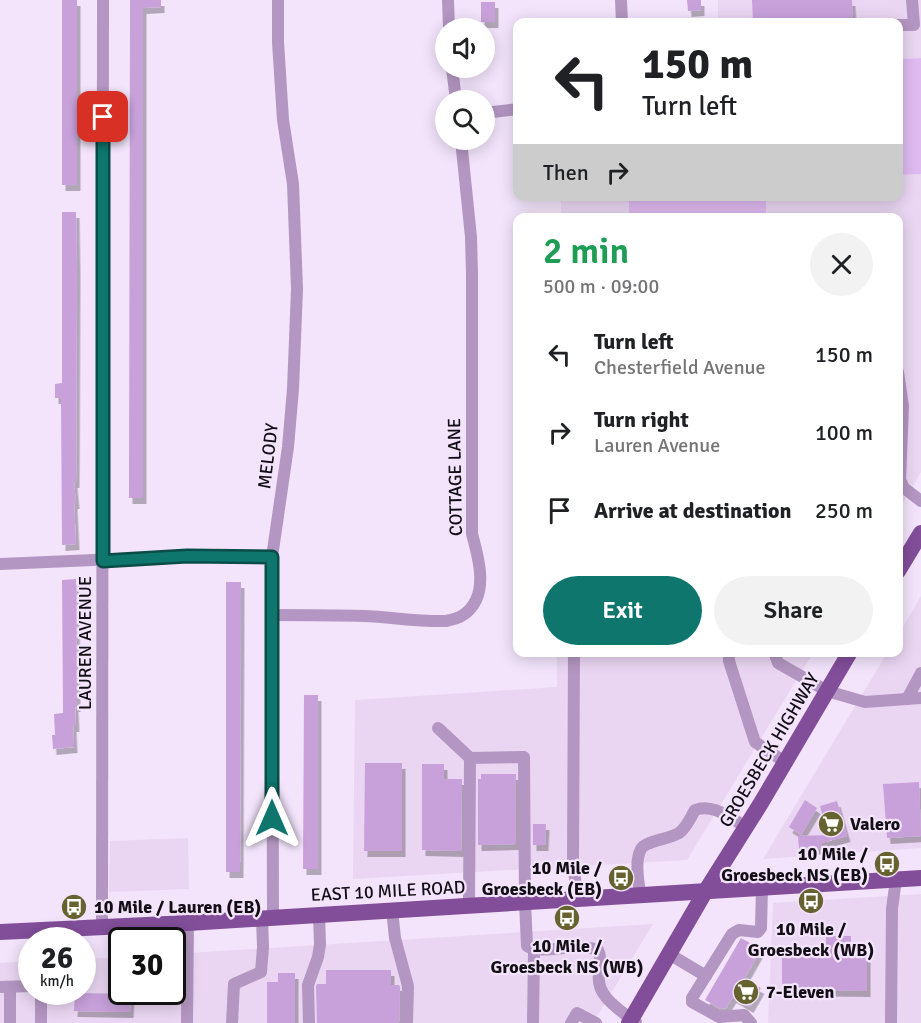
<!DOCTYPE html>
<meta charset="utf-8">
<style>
body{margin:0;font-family:Signika,sans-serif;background:#f2f2f2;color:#202124;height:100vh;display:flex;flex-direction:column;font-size:22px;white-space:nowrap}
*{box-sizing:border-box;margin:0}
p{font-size:20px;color:#757577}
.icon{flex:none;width:33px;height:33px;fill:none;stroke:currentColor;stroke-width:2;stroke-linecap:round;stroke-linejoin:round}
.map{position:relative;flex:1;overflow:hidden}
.drawer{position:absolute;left:513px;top:213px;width:390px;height:444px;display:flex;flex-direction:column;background:#fff;border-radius:12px;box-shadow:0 3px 15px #0003}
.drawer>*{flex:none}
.top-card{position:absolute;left:513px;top:18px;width:390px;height:183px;border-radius:12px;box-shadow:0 3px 15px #0003;background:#fff;color:#202124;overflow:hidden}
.buttons{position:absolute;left:435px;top:18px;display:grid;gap:12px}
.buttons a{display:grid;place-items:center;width:60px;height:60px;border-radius:50%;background:#fff;box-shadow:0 3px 15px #0003;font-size:30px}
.speed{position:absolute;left:18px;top:927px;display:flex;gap:12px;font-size:30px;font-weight:700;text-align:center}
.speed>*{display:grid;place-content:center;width:78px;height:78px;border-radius:50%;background:#fff;box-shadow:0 3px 15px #0003;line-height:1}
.speed small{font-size:15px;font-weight:400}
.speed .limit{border:3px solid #111;border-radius:9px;background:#fff;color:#111}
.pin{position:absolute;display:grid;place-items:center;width:51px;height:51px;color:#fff;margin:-26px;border-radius:12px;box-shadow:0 3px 9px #0006}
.me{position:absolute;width:66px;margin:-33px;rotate:0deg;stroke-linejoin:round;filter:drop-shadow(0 0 4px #0008)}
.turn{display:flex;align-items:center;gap:21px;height:126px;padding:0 30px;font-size:27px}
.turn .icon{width:78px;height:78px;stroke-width:2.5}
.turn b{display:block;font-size:42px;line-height:51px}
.then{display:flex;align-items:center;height:57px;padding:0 30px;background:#0003;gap:12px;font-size:22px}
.round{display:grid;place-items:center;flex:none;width:63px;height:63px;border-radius:32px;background:#f2f2f2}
.summary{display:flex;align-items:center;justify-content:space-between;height:102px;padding:0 30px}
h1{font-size:36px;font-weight:600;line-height:45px;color:#1e9e55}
.button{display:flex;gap:12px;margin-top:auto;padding:12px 30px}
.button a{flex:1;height:69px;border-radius:36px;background:#0f766e;color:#fff;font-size:24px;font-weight:600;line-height:69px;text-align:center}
.button a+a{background:#f2f2f2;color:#202124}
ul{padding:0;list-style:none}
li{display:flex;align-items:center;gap:18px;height:78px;padding:0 30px}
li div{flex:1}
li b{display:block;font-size:22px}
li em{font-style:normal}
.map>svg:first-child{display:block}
.built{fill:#ead6f2}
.green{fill:#dfbaf0}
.building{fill:#c8a1db;filter:url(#shadow)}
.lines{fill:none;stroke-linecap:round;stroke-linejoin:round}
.minor{stroke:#b396c1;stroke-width:12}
.major{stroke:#824e9a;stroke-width:16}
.route-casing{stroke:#0a4d48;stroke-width:15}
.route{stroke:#0f766e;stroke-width:10}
.labels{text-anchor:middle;stroke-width:4.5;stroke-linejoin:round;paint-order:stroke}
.street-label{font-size:18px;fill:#130e15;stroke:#f3e4fb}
.poi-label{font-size:18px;font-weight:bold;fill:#130e15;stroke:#f3e4fb;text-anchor:start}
</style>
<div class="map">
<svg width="921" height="1023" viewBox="0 0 921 1023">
<defs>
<filter id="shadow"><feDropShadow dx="3.5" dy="6" stdDeviation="0" flood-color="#0004"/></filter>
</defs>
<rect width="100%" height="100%" fill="#f3e4fb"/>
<g class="built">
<polygon points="718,0 921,0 921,58 899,59 898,22 718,22"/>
<polygon points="921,174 921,472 899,510 898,218 766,218 766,197 898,196 899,175"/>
<rect x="561" y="197" width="68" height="20"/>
<polygon points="921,596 921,848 763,859 887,653 898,652 899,634"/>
<polygon points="557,653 813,653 687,860 353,879 355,700 557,687"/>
<polygon points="188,838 189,889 109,892 110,841"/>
<polygon points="921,894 921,1023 768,1023 773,903"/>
<polygon points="653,924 593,1023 0,1023 0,963 31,961 32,992 82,992 83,959 121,957 122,992 172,992 173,954"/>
</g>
<g class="green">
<polygon points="921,58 921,174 899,175 899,59"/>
<rect x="629" y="197" width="137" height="20"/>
</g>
<g class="building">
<rect x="62" y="0" width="15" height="185"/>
<polygon points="130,0 161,0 161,7 143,8 143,498 129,498"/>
<polygon points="687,0 701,0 701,10 688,11"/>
<polygon points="752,0 852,0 853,22 753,22"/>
<rect x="481" y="2" width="14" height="20"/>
<polygon points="62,212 76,212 77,270 76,482 74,482 76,503 74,503 76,544 62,545 61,398 55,398 55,384 62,383"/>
<polygon points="76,579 77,706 75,706 76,726 73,726 74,747 53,749 52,735 55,735 54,714 63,713 62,580"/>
<polygon points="226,582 241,582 240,872 226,872"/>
<polygon points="304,695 318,695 318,869 303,869"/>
<polygon points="365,763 402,763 402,851 364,851"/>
<polygon points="422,764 444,764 444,779 462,779 461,851 422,850"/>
<polygon points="481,774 516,774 516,844 478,845 478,779 481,779"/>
<polygon points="919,782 921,836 887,838 883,784"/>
<polygon points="805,800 817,808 801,835 789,827"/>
<polygon points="837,801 847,836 821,843 822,848 799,850 798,836 828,835 820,806"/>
<polygon points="533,824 546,824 545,845 533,845"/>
<polygon points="826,936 851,936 851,948 867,948 867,991 782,990 782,948 826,948"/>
<polygon points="741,938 761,949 744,979 761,988 750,1007 733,997 726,1008 721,1009 705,1000"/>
<polygon points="326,970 391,970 391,985 399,985 400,987 399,1023 317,1023 316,986 317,984 326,984"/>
<polygon points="278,973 295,973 295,1023 267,1023 267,982 278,982"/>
<polygon points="75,993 131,994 130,1012 74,1011"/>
</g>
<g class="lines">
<g class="minor">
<polyline points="448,0 449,28"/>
<polyline points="621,0 622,22"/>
<polyline points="898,25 914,25 912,0"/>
<polyline points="452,68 456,100"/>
<polyline points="484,113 518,109"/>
<polyline points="898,372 903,406 900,480 904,488 921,501"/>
<polyline points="0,564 187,556 272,557"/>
<path d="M 272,615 C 302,615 333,615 364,616 C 391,617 419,622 446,621 C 451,620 459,618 463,615 C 490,597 479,559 472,534 L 472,274 L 471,237 L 461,140"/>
<polyline points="574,652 573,865 578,899"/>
<polyline points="729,652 729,661 755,742 785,762"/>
<polyline points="774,652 778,663 827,691 865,702 921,698"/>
<polyline points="907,699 921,673"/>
<polyline points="438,728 470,758"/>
<path d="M 640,895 C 639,882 634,862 641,849 C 645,841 670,839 679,833 C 687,827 690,818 695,810 C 713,803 730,818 746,827"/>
<path d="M 469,906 L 470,758 L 524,757 L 525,902 L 527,946 C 544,956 575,941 598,950 C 602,958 600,966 599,974 C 596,995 616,1007 631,1019 L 636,1022"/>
<polyline points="392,910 395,938 408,986 407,1023"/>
<polyline points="273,918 272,557 288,447 293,389 297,289 293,184 283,120 278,42 278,0"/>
<polyline points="102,926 103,0"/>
<polyline points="669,954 706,976"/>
<polyline points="0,987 32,986"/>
<polyline points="10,1023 10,987"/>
<polyline points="41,1023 41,992"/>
<polyline points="187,1023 188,923"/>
<polyline points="232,1023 234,984 261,972 263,947 262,918"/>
<polyline points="309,1023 308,985 318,957 320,944 319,915"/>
<polyline points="533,1023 534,951"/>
<polyline points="571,1023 577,1013 596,1023"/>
<polyline points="751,1023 744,1015 719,1017 692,1002 692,998 732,934 739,930 758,932 761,928 762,888"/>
<polyline points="891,1023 892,909 896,879"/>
</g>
<g class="major">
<polyline points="898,571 921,533"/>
<polyline points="0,932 188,923 921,878"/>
<polyline points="629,1023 705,892 761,803 850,652"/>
</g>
</g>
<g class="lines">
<g class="route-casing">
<polyline id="route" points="103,117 103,561 187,556 272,557 272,818"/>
</g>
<use href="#route" class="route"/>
</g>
<defs>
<g id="supermarket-disc" transform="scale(1.35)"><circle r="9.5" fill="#676330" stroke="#f3e4fb"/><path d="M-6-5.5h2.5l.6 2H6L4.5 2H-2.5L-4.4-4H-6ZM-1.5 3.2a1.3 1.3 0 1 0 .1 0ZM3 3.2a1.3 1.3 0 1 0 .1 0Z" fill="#fff"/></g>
<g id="bus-disc" transform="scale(1.35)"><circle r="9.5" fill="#676330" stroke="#f3e4fb"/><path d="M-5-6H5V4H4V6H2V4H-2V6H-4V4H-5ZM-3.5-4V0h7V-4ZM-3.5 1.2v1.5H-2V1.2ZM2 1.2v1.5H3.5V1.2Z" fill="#fff"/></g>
</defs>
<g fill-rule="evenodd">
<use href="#supermarket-disc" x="831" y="824"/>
<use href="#bus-disc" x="887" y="864"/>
<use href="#bus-disc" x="621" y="878"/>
<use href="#bus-disc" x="811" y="901"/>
<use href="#bus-disc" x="74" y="907"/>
<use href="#bus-disc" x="567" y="918"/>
<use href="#supermarket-disc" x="746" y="992"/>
</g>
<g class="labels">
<g class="street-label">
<text transform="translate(268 456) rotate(-83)" y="6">MELODY</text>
<text transform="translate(455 477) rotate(-91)" y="6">COTTAGE LANE</text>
<text transform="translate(85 643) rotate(-90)" y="6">LAUREN AVENUE</text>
<text transform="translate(769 750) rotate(-59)" y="6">GROESBECK HIGHWAY</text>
<text transform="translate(388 891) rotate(-3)" y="6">EAST 10 MILE ROAD</text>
</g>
<g class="poi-label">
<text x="850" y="830">Valero</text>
<text x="868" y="860" text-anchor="end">10 Mile /<tspan x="868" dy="21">Groesbeck NS (EB)</tspan></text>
<text x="602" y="874" text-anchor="end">10 Mile /<tspan x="602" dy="21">Groesbeck (EB)</tspan></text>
<text x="94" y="913">10 Mile / Lauren (EB)</text>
<text x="811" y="935" text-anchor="middle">10 Mile /<tspan x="811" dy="21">Groesbeck (WB)</tspan></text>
<text x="567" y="952" text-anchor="middle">10 Mile /<tspan x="567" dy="21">Groesbeck NS (WB)</tspan></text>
<text x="766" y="998">7-Eleven</text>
</g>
</g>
</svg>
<div class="buttons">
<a><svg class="icon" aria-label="sound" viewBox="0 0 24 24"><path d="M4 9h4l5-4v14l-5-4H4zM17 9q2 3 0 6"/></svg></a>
<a><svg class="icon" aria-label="search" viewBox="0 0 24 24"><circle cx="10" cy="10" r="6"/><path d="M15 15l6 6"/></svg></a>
</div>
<div class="speed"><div>26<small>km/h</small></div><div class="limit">30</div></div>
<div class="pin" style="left:103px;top:117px;background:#d93025"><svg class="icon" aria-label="arrive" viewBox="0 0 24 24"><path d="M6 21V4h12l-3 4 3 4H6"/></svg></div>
<svg class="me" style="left:272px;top:818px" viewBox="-20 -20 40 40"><path d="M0-17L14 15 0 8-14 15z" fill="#0f766e" stroke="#fff" stroke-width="4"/></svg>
<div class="top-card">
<div class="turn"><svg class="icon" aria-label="left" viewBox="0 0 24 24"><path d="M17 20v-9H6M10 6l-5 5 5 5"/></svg><div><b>150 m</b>Turn left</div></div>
<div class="then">Then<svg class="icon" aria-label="right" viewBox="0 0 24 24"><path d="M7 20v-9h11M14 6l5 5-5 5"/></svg></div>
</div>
<section class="drawer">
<div class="summary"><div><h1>2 min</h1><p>500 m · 09:00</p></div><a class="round"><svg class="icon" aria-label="close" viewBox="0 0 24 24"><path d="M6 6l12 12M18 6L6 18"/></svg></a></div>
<ul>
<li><svg class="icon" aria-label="left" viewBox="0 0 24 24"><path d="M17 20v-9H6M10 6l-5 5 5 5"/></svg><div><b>Turn left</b><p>Chesterfield Avenue</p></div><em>150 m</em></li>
<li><svg class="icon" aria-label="right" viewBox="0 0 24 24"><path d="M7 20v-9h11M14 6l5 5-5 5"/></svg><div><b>Turn right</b><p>Lauren Avenue</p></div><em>100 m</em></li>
<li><svg class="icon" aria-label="arrive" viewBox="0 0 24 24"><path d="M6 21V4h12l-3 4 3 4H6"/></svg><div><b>Arrive at destination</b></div><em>250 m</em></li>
</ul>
<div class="button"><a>Exit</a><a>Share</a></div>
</section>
</div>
